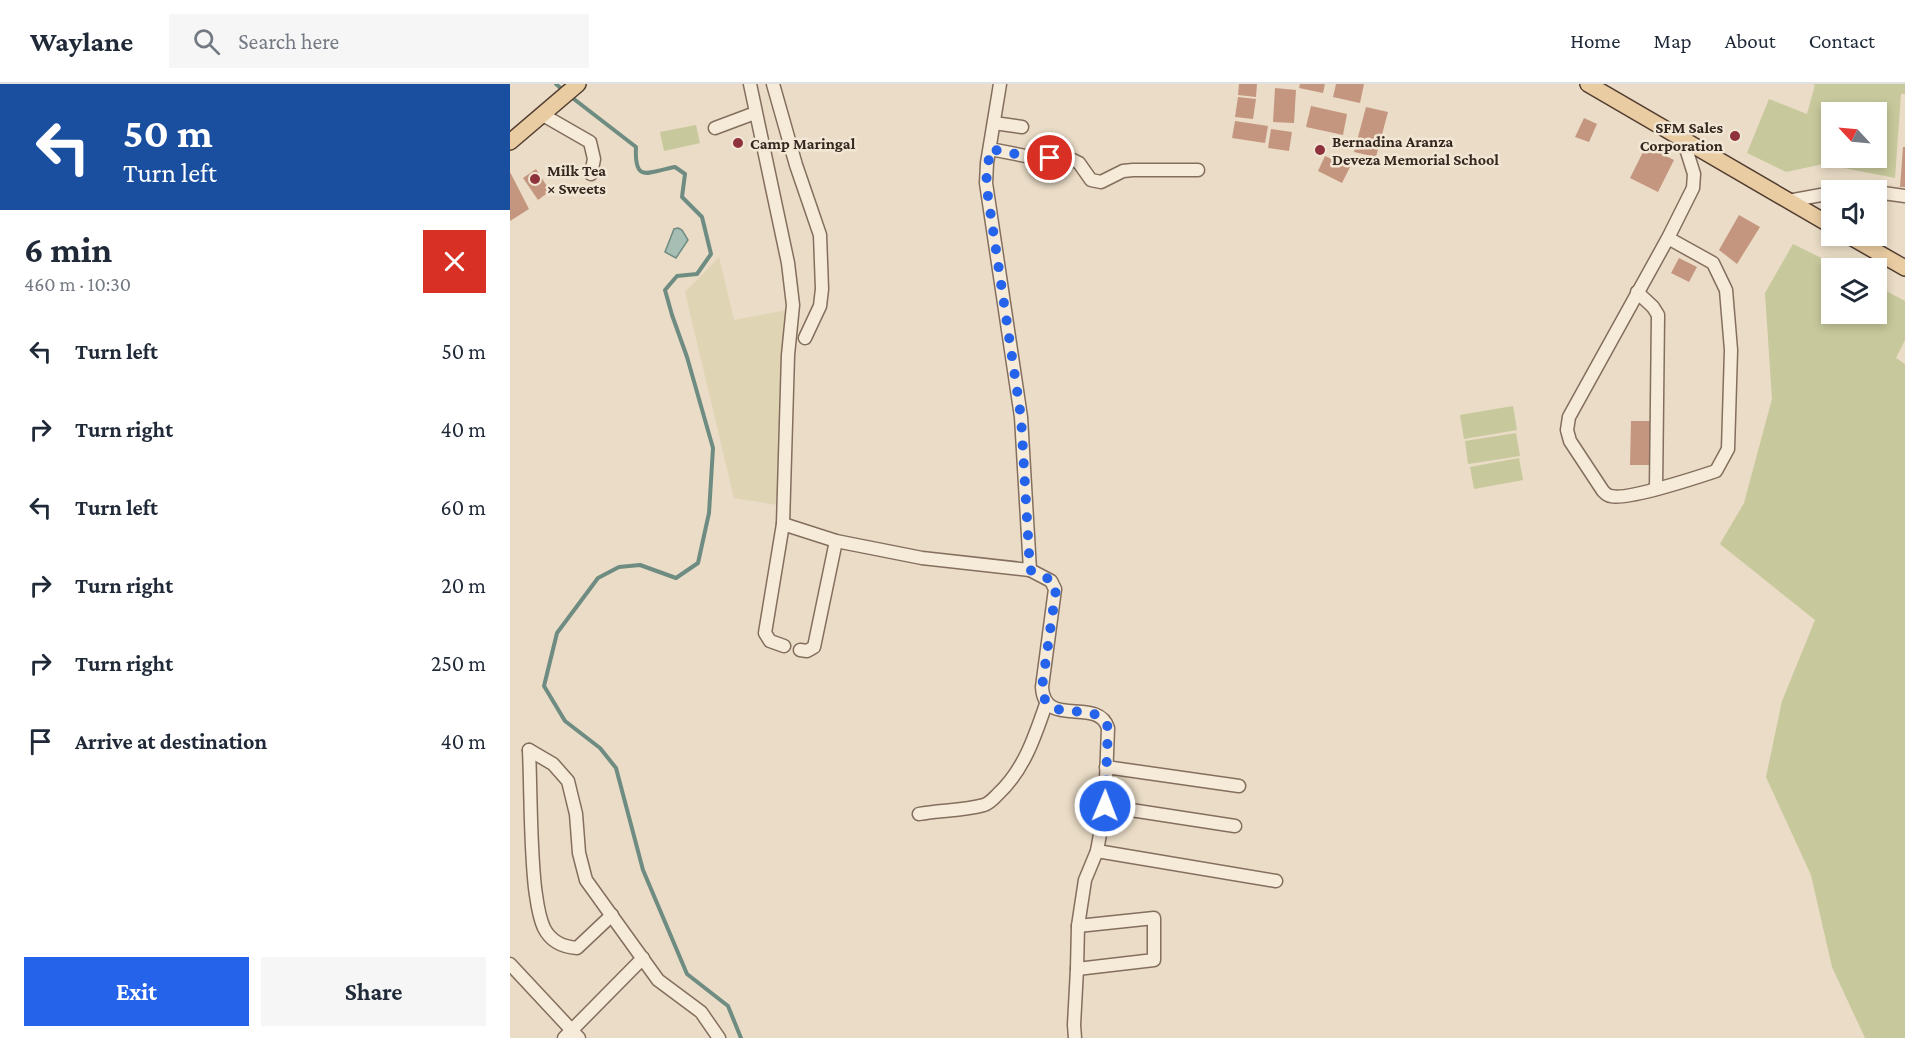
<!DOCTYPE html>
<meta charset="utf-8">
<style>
body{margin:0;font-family:"Crimson Pro",serif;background:#f6f6f7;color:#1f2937;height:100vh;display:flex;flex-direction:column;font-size:22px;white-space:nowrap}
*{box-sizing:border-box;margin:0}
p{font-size:20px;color:#747a83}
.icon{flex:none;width:33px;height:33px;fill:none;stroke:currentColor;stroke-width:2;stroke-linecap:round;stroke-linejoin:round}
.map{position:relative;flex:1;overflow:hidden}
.details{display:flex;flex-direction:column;background:#fff;width:510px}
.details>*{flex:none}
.banner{background:#1a4fa0;color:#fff;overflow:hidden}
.needle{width:39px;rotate:296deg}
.fabs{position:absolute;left:1311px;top:18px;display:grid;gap:12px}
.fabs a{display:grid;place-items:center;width:66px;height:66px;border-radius:0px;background:#fff;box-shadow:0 3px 9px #0003;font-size:30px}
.pin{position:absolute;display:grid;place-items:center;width:51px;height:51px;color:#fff;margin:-26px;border:3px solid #fff;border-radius:50%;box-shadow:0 2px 6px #0007}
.me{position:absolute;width:66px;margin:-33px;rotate:1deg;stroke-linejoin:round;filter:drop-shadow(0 0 4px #0008)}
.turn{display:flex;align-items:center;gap:21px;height:126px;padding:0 24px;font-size:27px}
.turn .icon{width:78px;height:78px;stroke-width:2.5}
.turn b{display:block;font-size:42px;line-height:51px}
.round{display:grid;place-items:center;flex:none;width:63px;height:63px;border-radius:0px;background:#f6f6f7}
.overview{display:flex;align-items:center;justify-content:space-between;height:102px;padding:0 24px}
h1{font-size:36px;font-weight:700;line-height:45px}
.cta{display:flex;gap:12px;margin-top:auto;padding:12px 24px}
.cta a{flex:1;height:69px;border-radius:0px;background:#2563eb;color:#fff;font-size:24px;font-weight:700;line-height:69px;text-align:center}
.cta a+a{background:#f6f6f7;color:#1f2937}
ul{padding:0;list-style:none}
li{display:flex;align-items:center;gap:18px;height:78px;padding:0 24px}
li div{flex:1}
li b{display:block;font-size:22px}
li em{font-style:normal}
header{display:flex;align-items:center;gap:36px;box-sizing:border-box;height:84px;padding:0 30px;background:#fff;border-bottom:2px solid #e0e1e3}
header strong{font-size:28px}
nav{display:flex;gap:33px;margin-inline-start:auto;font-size:21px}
.search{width:420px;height:54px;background:#f6f6f7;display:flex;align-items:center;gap:15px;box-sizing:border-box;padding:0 21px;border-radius:0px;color:#747a83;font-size:22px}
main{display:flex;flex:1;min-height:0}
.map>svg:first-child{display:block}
.farmland{fill:#dfd4b4}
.green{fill:#c7c89b;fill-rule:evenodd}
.water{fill:#a7beb5;stroke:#6f8c82;stroke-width:1.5}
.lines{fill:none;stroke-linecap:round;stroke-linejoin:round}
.stream{stroke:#6f8c82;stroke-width:4}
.building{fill:#c5967f}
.minor-casing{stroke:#846e5d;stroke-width:15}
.major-casing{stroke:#523d31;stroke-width:18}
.minor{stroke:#f6ead9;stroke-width:12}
.major{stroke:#eacca2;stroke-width:15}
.route{stroke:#2563eb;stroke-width:10;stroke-dasharray:0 18}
.poi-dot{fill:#8e333c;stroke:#f2e7d5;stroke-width:2}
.labels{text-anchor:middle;stroke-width:5;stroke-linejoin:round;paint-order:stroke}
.poi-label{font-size:16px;font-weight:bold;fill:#362820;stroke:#f2e7d5;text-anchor:start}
</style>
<header>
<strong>Waylane</strong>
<div class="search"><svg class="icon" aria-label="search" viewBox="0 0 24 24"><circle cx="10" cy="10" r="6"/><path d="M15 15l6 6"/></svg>Search here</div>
<nav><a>Home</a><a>Map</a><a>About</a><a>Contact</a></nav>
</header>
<main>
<section class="details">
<div class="banner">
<div class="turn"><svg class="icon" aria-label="left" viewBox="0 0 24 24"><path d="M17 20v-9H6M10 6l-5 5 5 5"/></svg><div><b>50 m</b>Turn left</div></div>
</div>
<div class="overview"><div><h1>6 min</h1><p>460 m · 10:30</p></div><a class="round" style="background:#d93025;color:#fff"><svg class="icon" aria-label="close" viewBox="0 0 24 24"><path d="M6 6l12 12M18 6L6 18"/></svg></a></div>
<ul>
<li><svg class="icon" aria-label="left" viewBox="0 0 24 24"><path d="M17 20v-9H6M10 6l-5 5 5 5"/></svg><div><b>Turn left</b></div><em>50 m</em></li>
<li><svg class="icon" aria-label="right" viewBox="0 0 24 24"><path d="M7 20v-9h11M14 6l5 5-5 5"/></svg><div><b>Turn right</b></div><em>40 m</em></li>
<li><svg class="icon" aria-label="left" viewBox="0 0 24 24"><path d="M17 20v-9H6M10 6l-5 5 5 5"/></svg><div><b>Turn left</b></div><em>60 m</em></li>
<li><svg class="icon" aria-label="right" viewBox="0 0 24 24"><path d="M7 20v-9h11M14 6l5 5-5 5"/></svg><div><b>Turn right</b></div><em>20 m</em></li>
<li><svg class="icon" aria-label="right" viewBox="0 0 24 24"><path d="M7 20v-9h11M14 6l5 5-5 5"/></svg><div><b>Turn right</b></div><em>250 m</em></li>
<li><svg class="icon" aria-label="arrive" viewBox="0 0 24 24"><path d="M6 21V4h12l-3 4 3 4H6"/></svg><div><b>Arrive at destination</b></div><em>40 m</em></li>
</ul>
<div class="cta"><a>Exit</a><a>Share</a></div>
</section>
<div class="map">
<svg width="1395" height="954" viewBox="0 0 1395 954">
<rect width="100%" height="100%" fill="#eadcc6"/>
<polygon class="farmland" points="209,173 224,236 282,225 280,423 224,414 175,208"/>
<g class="green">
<path d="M 1302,0 L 1395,0 L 1395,10 L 1391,10 L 1385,94 L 1313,80 L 1276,88 L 1237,69 L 1259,15 L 1297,30 L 1305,1 ZM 1366,28 L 1366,74 L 1322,74 L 1322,28 Z"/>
<polygon points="186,41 190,59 154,67 150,48"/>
<polygon points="1283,160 1332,184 1322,184 1322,230 1366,230 1367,202 1395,217 1395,256 1386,274 1395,280 1395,954 1355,954 1322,883 1301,791 1256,693 1272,617 1305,536 1210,460 1234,419 1262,315 1255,209"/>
<polygon points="1003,322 1007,346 954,355 950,331"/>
<polygon points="1006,349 1010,372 958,380 955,357"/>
<polygon points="1009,374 1013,396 964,405 960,383"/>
</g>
<polygon class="water" points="168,144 172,146 178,156 166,174 155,168 164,145"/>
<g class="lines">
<g class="stream">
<polyline points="46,0 54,7"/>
<path d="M 60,12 L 126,63 C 124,100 138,88 165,83 L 175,90 L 172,113 L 192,133 L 201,170 L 187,190 L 167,192 L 155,206 L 162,231 L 177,273 L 203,364 L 199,429 L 188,479 L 166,494 L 130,481 L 109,483 L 88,494 L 47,549 L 34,602 L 55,637 L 90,664 L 106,684 L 133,786 L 177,890 L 218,922 L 231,954"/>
</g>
</g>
<g class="building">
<polygon points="729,0 747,0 746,13 728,11"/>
<polygon points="790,0 815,0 813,9 789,4"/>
<polygon points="826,0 854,0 850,19 823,13"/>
<polygon points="765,4 786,6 784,39 763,38"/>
<polygon points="728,13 746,15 743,35 725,33"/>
<polygon points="801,22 837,30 833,51 796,43"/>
<polygon points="856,23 878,28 866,73 844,68"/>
<polygon points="1074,34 1087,40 1079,58 1065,53"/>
<polygon points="725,37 758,42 755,59 722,54"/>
<polygon points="761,45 782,48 779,67 758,64"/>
<polygon points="1136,62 1164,76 1148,108 1120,94"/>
<polygon points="1393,63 1395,63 1395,103 1390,103"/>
<polygon points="815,72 840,83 832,99 808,87"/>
<polygon points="26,85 40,107 28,116 13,94"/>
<polygon points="0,88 19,125 0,137"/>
<polygon points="1229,131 1250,143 1227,180 1209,166"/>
<polygon points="1169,174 1187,183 1179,198 1161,189"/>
<polygon points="1121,337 1143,337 1142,381 1120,381"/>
</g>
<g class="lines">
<g class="minor-casing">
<g id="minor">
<polyline points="240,0 278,179 283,221 278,271 273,440 255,549 260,557 274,562"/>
<polyline points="263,0 286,81 310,151 312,205 310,222 295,254"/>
<path d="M 490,0 L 477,79 L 476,99 L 511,333 L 520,486 L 541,497 L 545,505 L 532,603 C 534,645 588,612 598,644 L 595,722 L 587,767 L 575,796 L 568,842 L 567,885 L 564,941 L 565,954"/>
<polyline points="33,31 80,58 84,75 81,90"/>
<polyline points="484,39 512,43"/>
<polyline points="205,44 245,29"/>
<polyline points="480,65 526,74 563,76 569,79 581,96 591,98 613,87 623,86 688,86"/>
<polyline points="1366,108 1395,112"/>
<polyline points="1278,117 1322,109"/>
<path d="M 1158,154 L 1203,179 L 1216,206 L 1221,266 L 1218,365 L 1206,387 C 1188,393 1115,417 1101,412 C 1098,412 1096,410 1093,407 L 1060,357 L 1057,346 L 1059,333 L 1158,154 L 1183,104 L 1184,90 L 1173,55"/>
<polyline points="1127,208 1143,223 1148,231 1146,405"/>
<polyline points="273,440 326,457 412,474 520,486"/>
<polyline points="290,566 297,567 304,563 326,457"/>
<polyline points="19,666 43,680 58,697 66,730 69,769 76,796 148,896 191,928 209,954"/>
<path d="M 19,666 C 21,711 20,758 25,804 C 27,817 28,831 34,844 C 41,858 53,863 67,864 L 102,831"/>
<polyline points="596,683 729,702"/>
<polyline points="595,722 725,742"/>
<path d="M 409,730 C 430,726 453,727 474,721 C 480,719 484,714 488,710 C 514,686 525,652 536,620"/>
<polyline points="587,767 766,797"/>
<polyline points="0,880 69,954"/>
<polyline points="567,885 644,876 644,834 568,842"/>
<polyline points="54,954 133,874"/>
</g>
</g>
<g class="major-casing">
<g id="major">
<polyline points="1078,0 1322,142"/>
<polyline points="0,58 68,0"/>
<polyline points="1339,152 1395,184"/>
</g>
</g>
<use href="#minor" class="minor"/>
<use href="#major" class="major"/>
</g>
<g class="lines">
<path class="route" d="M 540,74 L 511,71 L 480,65 L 476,99 L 511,333 L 520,486 L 541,496 L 546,505 L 532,603 C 534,645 588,612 598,644 L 595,722"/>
</g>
<g class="poi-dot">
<circle cx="1225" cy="52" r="6"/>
<circle cx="228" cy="59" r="6"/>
<circle cx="810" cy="66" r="6"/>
<circle cx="25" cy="95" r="6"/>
</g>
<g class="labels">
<g class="poi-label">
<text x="1213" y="49" text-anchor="end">SFM Sales<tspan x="1213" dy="18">Corporation</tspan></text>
<text x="822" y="63">Bernadina Aranza<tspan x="822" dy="18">Deveza Memorial School</tspan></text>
<text x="240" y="65">Camp Maringal</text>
<text x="37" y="92">Milk Tea<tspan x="37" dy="18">× Sweets</tspan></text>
</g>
</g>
</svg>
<div class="fabs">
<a><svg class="needle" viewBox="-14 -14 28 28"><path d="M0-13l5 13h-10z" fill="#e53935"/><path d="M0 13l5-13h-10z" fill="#747a83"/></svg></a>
<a><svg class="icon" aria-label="sound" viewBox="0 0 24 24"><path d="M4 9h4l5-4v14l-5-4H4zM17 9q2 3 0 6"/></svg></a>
<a><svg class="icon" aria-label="layers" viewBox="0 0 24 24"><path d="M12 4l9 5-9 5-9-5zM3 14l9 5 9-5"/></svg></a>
</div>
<div class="pin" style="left:540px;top:74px;background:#d93025"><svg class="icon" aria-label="arrive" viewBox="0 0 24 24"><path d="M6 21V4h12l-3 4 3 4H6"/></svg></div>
<svg class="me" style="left:595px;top:722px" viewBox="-20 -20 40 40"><circle r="17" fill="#2563eb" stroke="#fff" stroke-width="3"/><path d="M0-11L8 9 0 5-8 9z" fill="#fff"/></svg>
</div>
</main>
